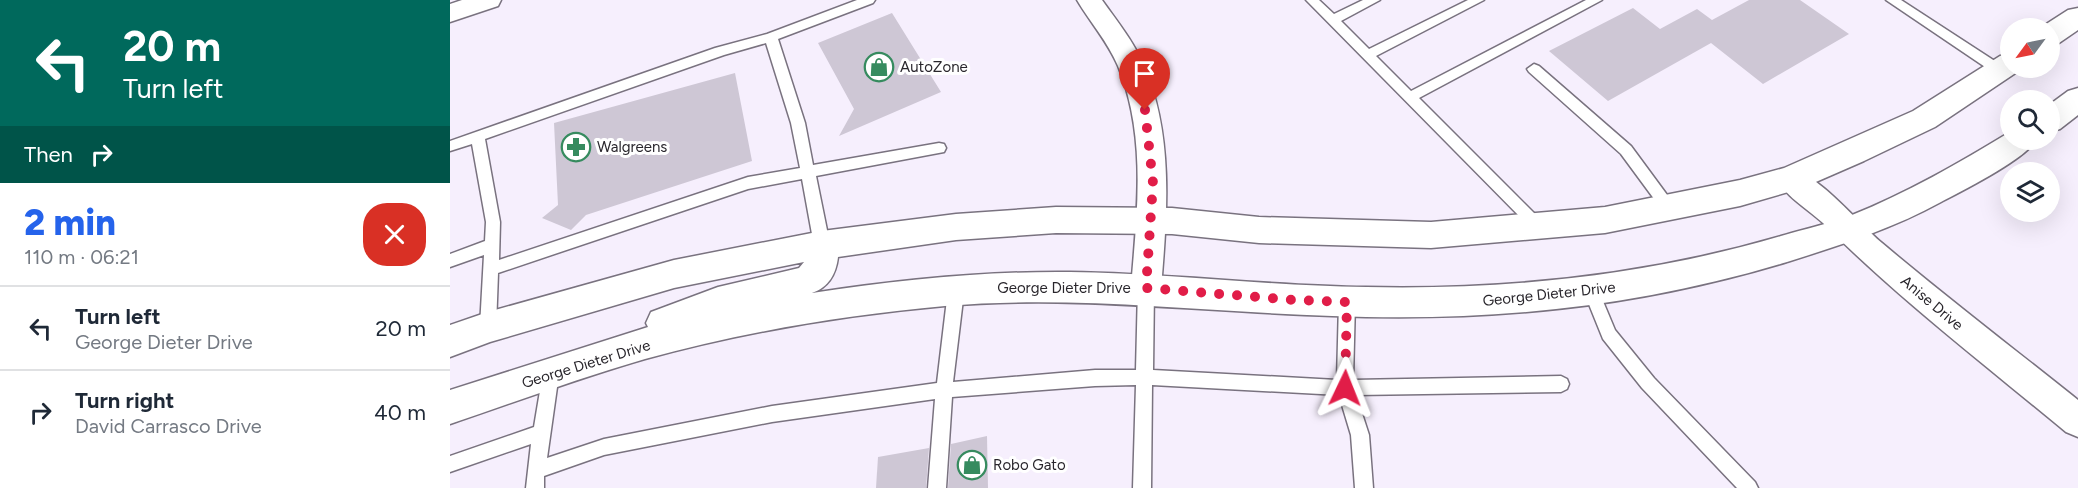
<!DOCTYPE html>
<meta charset="utf-8">
<style>
body{margin:0;font-family:Figtree,sans-serif;background:#f6f6f7;color:#1f2937;height:100vh;display:flex;flex-direction:column;font-size:22px;white-space:nowrap}
*{box-sizing:border-box;margin:0}
p{font-size:20px;color:#747a83}
.icon{flex:none;width:33px;height:33px;fill:none;stroke:currentColor;stroke-width:2;stroke-linecap:round;stroke-linejoin:round}
.map{position:relative;flex:1;overflow:hidden}
.side{display:flex;flex-direction:column;background:#fff;width:450px}
.side>*{flex:none}
.top-card{background:#00695c;color:#fff;overflow:hidden}
.needle{width:39px;rotate:237deg}
.buttons{position:absolute;left:1550px;top:18px;display:grid;gap:12px}
.buttons a{display:grid;place-items:center;width:60px;height:60px;border-radius:50%;background:#fff;box-shadow:0 6px 24px #0002;font-size:30px}
.pin{position:absolute;display:grid;place-items:center;width:51px;height:51px;color:#fff;margin:-62px -26px;border-radius:50% 50% 50% 0;rotate:-45deg;box-shadow:0 0 6px #0007}
.pin .icon{rotate:45deg}
.me{position:absolute;width:66px;margin:-33px;rotate:2deg;stroke-linejoin:round;filter:drop-shadow(0 0 4px #0008)}
.turn{display:flex;align-items:center;gap:21px;height:126px;padding:0 24px;font-size:27px}
.turn .icon{width:78px;height:78px;stroke-width:2.5}
.turn b{display:block;font-size:42px;line-height:51px}
.then{display:flex;align-items:center;height:57px;padding:0 24px;background:#0003;gap:12px;font-size:22px}
.round{display:grid;place-items:center;flex:none;width:63px;height:63px;border-radius:24px;background:#f6f6f7}
.head{display:flex;align-items:center;justify-content:space-between;height:102px;padding:0 24px}
h1{font-size:36px;font-weight:800;line-height:45px;color:#2563eb}
ul{padding:0;list-style:none}
li{display:flex;align-items:center;gap:18px;height:84px;padding:0 24px;border-top:2px solid #e0e1e3}
li div{flex:1}
li b{display:block;font-size:22px}
li em{font-style:normal}
main{display:flex;flex:1;min-height:0}
.map>svg:first-child{display:block}
.building{fill:#cec7d5}
.lines{fill:none;stroke-linecap:round;stroke-linejoin:round}
.lane-casing{stroke:#79727f;stroke-width:3}
.street-casing{stroke:#79727f;stroke-width:3}
.secondary-casing{stroke:#79727f;stroke-width:3}
.lane{fill:#fff;fill-rule:evenodd}
.street{fill:#fff;fill-rule:evenodd}
.secondary{fill:#fff;fill-rule:evenodd}
.route{stroke:#e11d48;stroke-width:10;stroke-dasharray:0 18}
.labels{text-anchor:middle;stroke-width:6;stroke-linejoin:round;paint-order:stroke}
.poi-label{font-size:15px;fill:#29262c;stroke:#fff;text-anchor:start}
.street-label{font-size:15px;fill:#29262c;stroke:#fff}
</style>
<main>
<section class="side">
<div class="top-card">
<div class="turn"><svg class="icon" aria-label="left" viewBox="0 0 24 24"><path d="M17 20v-9H6M10 6l-5 5 5 5"/></svg><div><b>20 m</b>Turn left</div></div>
<div class="then">Then<svg class="icon" aria-label="right" viewBox="0 0 24 24"><path d="M7 20v-9h11M14 6l5 5-5 5"/></svg></div>
</div>
<div class="head"><div><h1>2 min</h1><p>110 m · 06:21</p></div><a class="round" style="background:#d93025;color:#fff"><svg class="icon" aria-label="close" viewBox="0 0 24 24"><path d="M6 6l12 12M18 6L6 18"/></svg></a></div>
<ul>
<li><svg class="icon" aria-label="left" viewBox="0 0 24 24"><path d="M17 20v-9H6M10 6l-5 5 5 5"/></svg><div><b>Turn left</b><p>George Dieter Drive</p></div><em>20 m</em></li>
<li><svg class="icon" aria-label="right" viewBox="0 0 24 24"><path d="M7 20v-9h11M14 6l5 5-5 5"/></svg><div><b>Turn right</b><p>David Carrasco Drive</p></div><em>40 m</em></li>
</ul>
</section>
<div class="map">
<svg width="1628" height="488" viewBox="0 0 1628 488">
<rect width="100%" height="100%" fill="#f6effd"/>
<g class="building">
<polygon points="1299,0 1350,0 1399,34 1313,84 1261,43 1158,101 1099,51 1183,8 1210,29 1247,9 1262,20"/>
<polygon points="442,13 491,92 389,136 404,109 368,43"/>
<polygon points="285,73 302,161 136,215 121,230 92,218 108,205 104,123"/>
<polygon points="537,436 538,488 498,488 501,444"/>
<polygon points="479,448 476,488 426,488 428,457"/>
</g>
<g class="lines">
<g class="lane-casing">
<g id="lane">
<path d="M 407,0 L 425,0 L 423,3 L 328,39 L 355,123 L 363,165 L 489,143 L 494,144 L 496,148 L 494,152 L 366,176 L 380,245 L 377,249 L 372,251 L 367,249 L 364,245 L 352,179 L 298,189 L 48,273 L 46,327 L 44,332 L 38,334 L 32,332 L 30,327 L 34,255 L 0,267 L 0,254 L 35,241 L 36,222 L 22,144 L 0,151 L 0,141 L 265,48 L 317,34 ZM 316,43 L 341,123 L 350,168 L 298,177 L 49,260 L 50,222 L 35,139 L 274,55 Z"/>
<polygon points="856,0 869,0 884,14 913,0 930,0 891,21 919,49 1018,0 1034,0 926,56 961,91 1136,0 1152,0 969,98 1094,223 1096,227 1094,231 1084,231"/>
<polygon points="1436,0 1451,0 1554,67 1556,70 1554,73 1544,73"/>
<polygon points="1084,64 1089,66 1181,146 1223,203 1225,207 1223,211 1213,211 1171,154 1079,72 1077,69"/>
<polygon points="696,281 701,283 704,288 703,370 887,380 889,302 891,297 897,295 903,297 905,302 903,380 1111,376 1117,379 1119,384 1117,389 1111,392 906,395 919,435 923,488 905,488 901,435 889,395 702,385 701,488 683,488 686,385 645,386 502,397 496,488 478,488 485,399 322,422 154,455 94,476 94,488 76,488 81,444 0,472 0,456 84,427 93,373 95,368 101,366 107,368 109,373 97,458 154,439 322,406 487,383 498,291 501,286 506,284 511,286 514,291 503,382 645,370 686,370 688,288 691,283"/>
<polygon points="1142,285 1147,287 1165,330 1204,378 1305,482 1308,488 1287,488 1192,388 1153,339 1134,292 1137,287"/>
</g>
</g>
<g class="street-casing">
<g id="street">
<polygon points="12,0 51,0 48,6 0,22 0,4"/>
<path d="M 627,0 L 652,0 C 667,21 684,42 694,66 C 724,136 717,214 711,288 L 707,297 L 696,301 L 685,297 L 681,288 C 687,214 697,136 668,66 C 658,42 640,22 627,0 Z"/>
<path d="M 1341,168 C 1372,178 1406,221 1432,243 C 1496,297 1563,348 1628,400 L 1628,437 L 1616,432 C 1534,364 1448,298 1373,223 C 1358,209 1336,197 1327,179 L 1331,171 Z"/>
</g>
</g>
<g class="secondary-casing">
<g id="secondary">
<polygon points="1628,8 1628,30 1609,43 1599,46 1599,28 1590,28 1618,10"/>
<path d="M 1560,53 L 1560,68 L 1572,68 L 1570,70 L 1485,127 L 1414,161 L 1352,188 L 1290,206 L 1155,233 L 981,248 L 809,243 L 722,234 L 606,233 L 506,240 L 388,257 C 386,274 379,287 362,293 C 447,280 534,271 620,272 C 719,273 817,286 916,287 C 1057,290 1195,276 1331,236 C 1354,229 1379,224 1402,215 C 1457,193 1509,163 1560,132 L 1560,140 L 1586,140 C 1576,159 1512,191 1491,202 C 1442,229 1391,245 1337,262 C 1185,308 1041,322 882,316 C 752,312 625,295 495,306 C 394,315 293,332 195,359 C 129,378 65,402 0,424 L 0,390 L 198,327 L 196,323 L 201,312 L 268,287 L 349,268 L 354,262 L 224,288 L 40,342 L 0,357 L 0,325 L 38,312 L 224,260 L 372,231 L 506,214 L 606,207 L 722,208 L 809,217 L 981,222 L 1155,207 L 1290,180 L 1334,168 L 1463,111 L 1550,56 Z"/>
<polygon points="1628,88 1628,115 1610,129 1599,132 1599,105 1618,91"/>
</g>
</g>
<use href="#lane" class="lane"/>
<use href="#street" class="street"/>
<use href="#secondary" class="secondary"/>
</g>
<g class="lines">
<polyline class="route" points="695,110 703,183 696,288 845,300 897,302 895,388"/>
</g>
<defs>
<g id="shop-ring" transform="scale(1.5)"><circle r="9.5" fill="#fff" stroke="#368b5f" stroke-width="1.5"/><path d="M-5-2.5h2.3a2.7 3.5 0 0 1 5.4 0H5L5.5 6h-11ZM-1.5-2.5h3a1.5 2.3 0 0 0-3 0Z" fill="#368b5f"/></g>
<g id="pharmacy-ring" transform="scale(1.5)"><circle r="9.5" fill="#fff" stroke="#368b5f" stroke-width="1.5"/><path d="M-2-6h4v4h4v4h-4v4h-4v-4h-4v-4h4Z" fill="#368b5f"/></g>
</defs>
<g fill-rule="evenodd">
<use href="#shop-ring" x="429" y="67"/>
<use href="#pharmacy-ring" x="126" y="147"/>
<use href="#shop-ring" x="522" y="465"/>
</g>
<g class="labels">
<g class="poi-label">
<text x="450" y="72">AutoZone</text>
<text x="147" y="152">Walgreens</text>
<text x="543" y="470">Robo Gato</text>
</g>
<g class="street-label">
<text x="614" y="293">George Dieter Drive</text>
<text transform="translate(1099 294) rotate(-6)" y="5">George Dieter Drive</text>
<text transform="translate(1482 303) rotate(40)" y="5">Anise Drive</text>
<text transform="translate(136 364) rotate(-17)" y="5">George Dieter Drive</text>
</g>
</g>
</svg>
<div class="buttons">
<a><svg class="needle" viewBox="-14 -14 28 28"><path d="M0-13l5 13h-10z" fill="#e53935"/><path d="M0 13l5-13h-10z" fill="#747a83"/></svg></a>
<a><svg class="icon" aria-label="search" viewBox="0 0 24 24"><circle cx="10" cy="10" r="6"/><path d="M15 15l6 6"/></svg></a>
<a><svg class="icon" aria-label="layers" viewBox="0 0 24 24"><path d="M12 4l9 5-9 5-9-5zM3 14l9 5 9-5"/></svg></a>
</div>
<div class="pin" style="left:695px;top:110px;background:#d93025"><svg class="icon" aria-label="arrive" viewBox="0 0 24 24"><path d="M6 21V4h12l-3 4 3 4H6"/></svg></div>
<svg class="me" style="left:895px;top:388px" viewBox="-20 -20 40 40"><path d="M0-17L14 15 0 8-14 15z" fill="#e11d48" stroke="#fff" stroke-width="4"/></svg>
</div>
</main>
